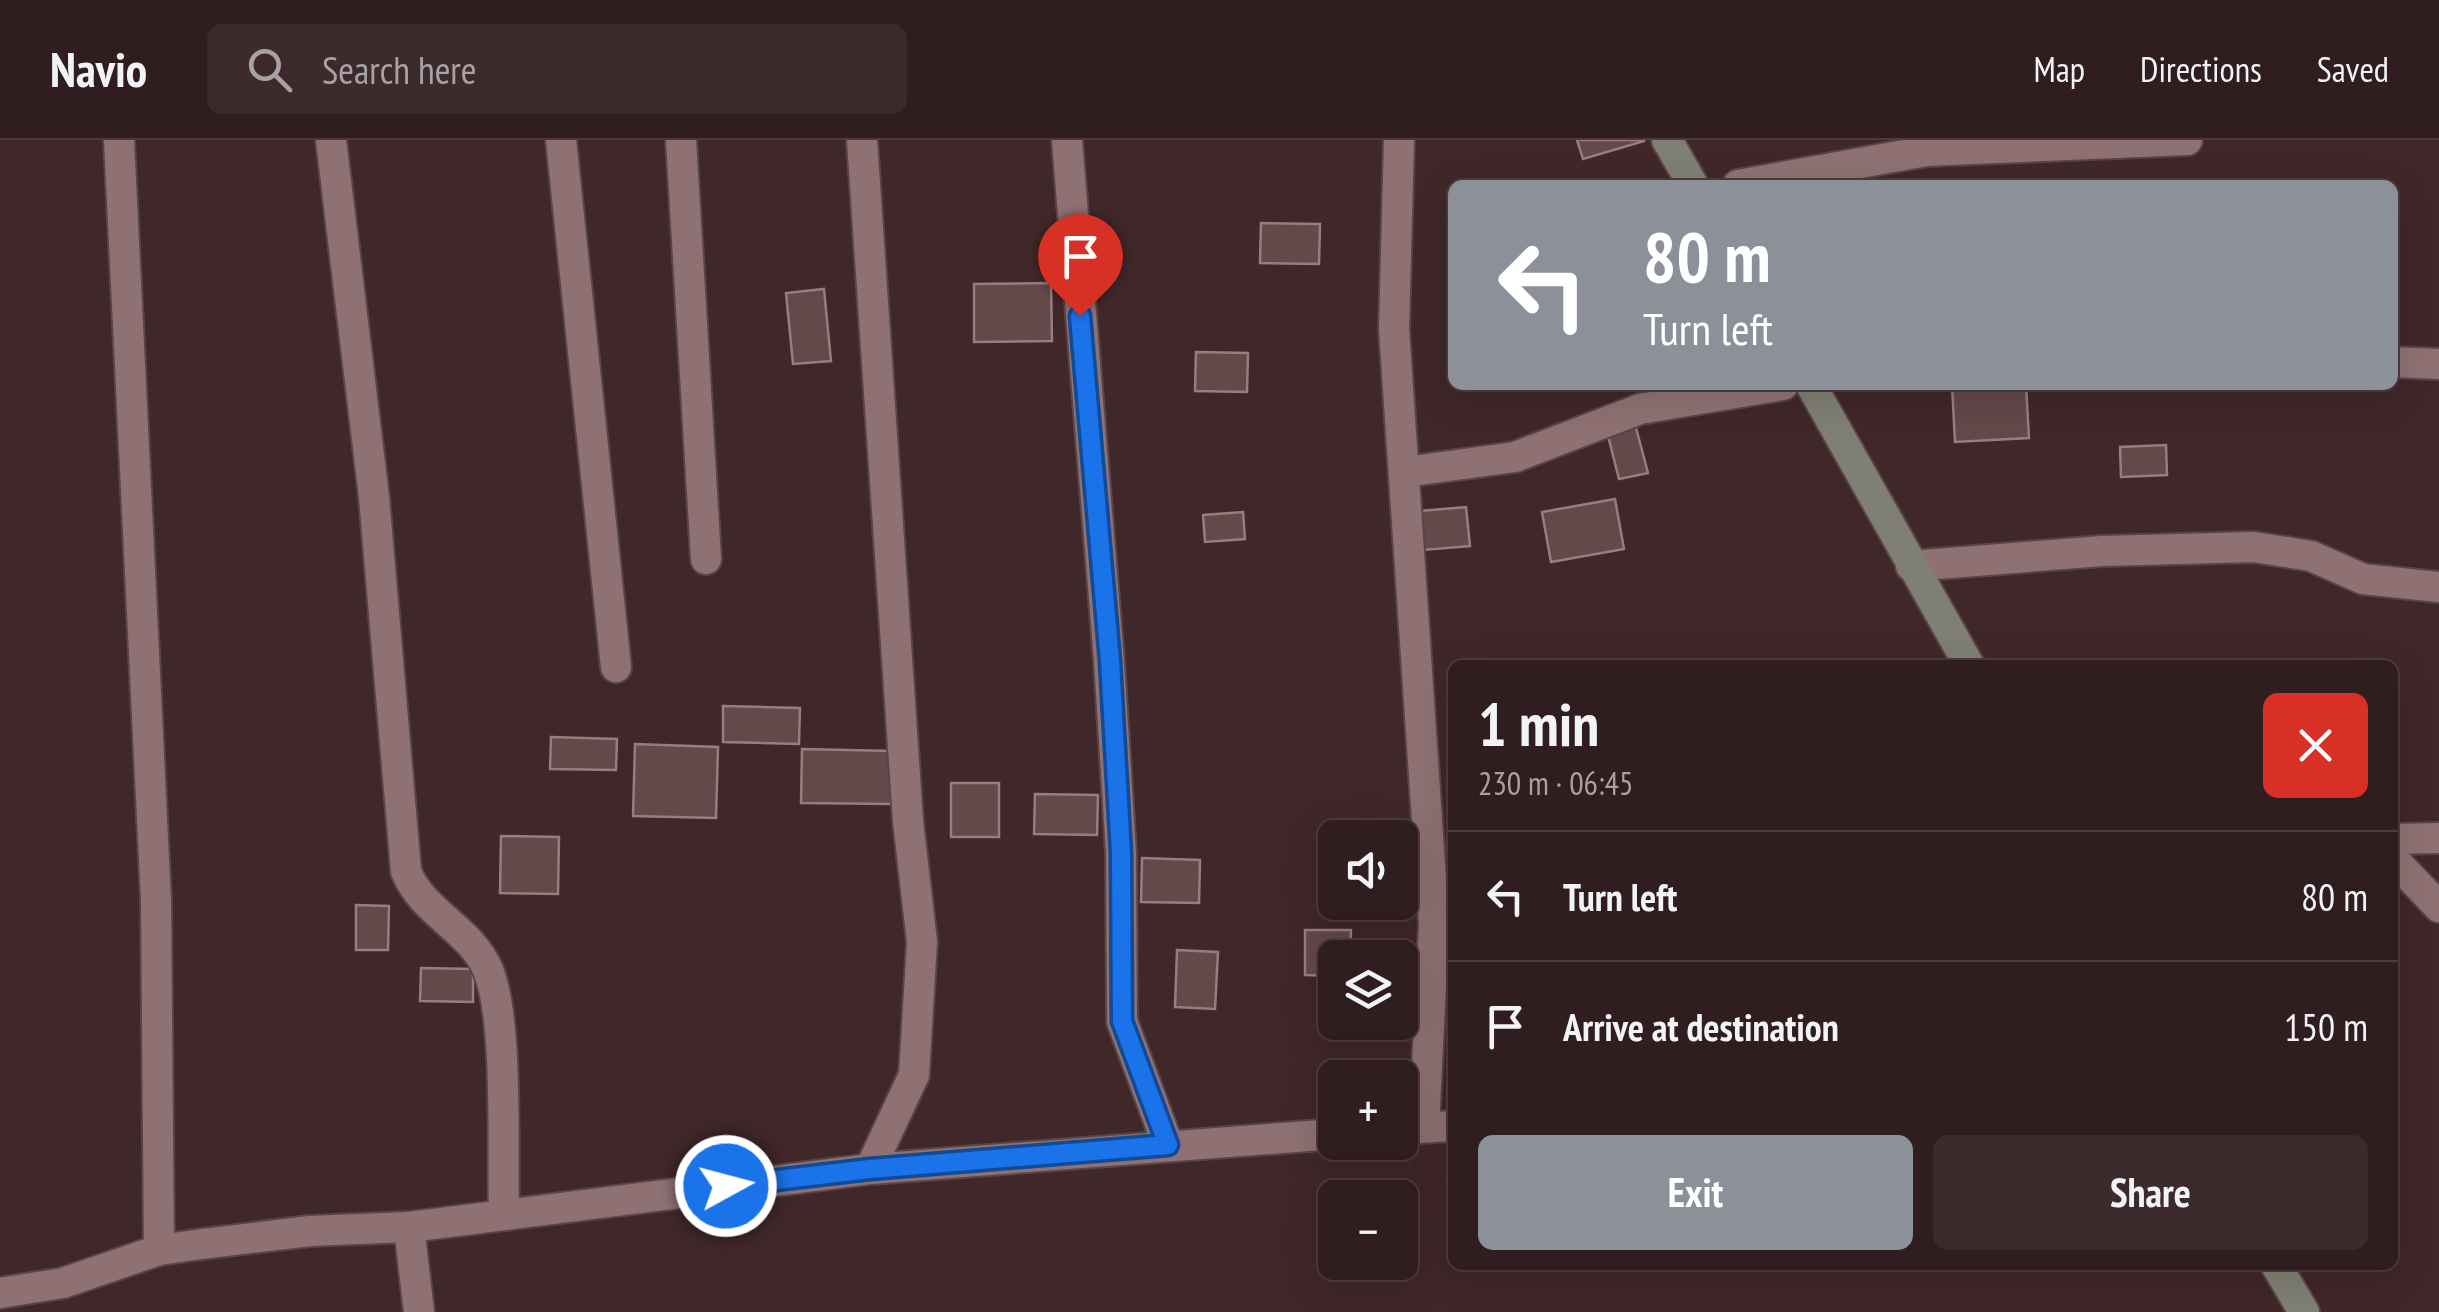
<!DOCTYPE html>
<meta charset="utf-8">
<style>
body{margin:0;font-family:"PT Sans Narrow",sans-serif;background:#3c2a2c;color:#f1f3f6;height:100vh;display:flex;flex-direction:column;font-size:38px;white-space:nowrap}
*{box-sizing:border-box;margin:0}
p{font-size:32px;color:#a8a2a4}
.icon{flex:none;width:55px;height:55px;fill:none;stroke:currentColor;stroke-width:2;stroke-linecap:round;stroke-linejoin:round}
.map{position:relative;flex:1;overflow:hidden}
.drawer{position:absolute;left:1448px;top:520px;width:950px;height:610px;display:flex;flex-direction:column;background:#301d1f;border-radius:15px;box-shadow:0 10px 40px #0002,0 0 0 2px #4b3b3d}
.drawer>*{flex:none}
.hud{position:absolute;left:1448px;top:40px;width:950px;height:210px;border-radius:15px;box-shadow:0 10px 40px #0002,0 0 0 2px #4b3b3d;background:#8c9099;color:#fff;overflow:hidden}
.fabs{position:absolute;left:1318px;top:680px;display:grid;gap:20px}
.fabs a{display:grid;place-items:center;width:100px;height:100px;border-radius:15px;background:#301d1f;box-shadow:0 10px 40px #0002,0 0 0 2px #4b3b3d;font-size:50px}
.pin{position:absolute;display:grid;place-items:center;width:85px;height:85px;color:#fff;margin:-102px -42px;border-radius:50% 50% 50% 0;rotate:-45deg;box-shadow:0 0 10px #0007}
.pin .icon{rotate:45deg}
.me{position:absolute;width:110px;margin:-55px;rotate:83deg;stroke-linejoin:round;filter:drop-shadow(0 0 8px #0008)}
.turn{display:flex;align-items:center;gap:35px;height:210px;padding:0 30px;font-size:45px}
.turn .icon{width:130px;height:130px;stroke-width:2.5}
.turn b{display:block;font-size:70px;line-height:85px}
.round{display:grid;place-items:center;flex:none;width:105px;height:105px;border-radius:15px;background:#3c2a2c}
.headline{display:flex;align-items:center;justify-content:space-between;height:170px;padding:0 30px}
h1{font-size:60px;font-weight:800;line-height:75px}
.cta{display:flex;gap:20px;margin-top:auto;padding:20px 30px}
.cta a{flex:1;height:115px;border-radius:15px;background:#8c9099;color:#fff;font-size:40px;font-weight:800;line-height:115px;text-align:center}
.cta a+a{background:#3c2a2c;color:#f1f3f6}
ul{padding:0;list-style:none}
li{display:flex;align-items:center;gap:30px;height:130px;padding:0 30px;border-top:2px solid #4b3b3d}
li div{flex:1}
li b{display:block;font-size:38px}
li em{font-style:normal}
header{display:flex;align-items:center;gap:60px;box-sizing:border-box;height:140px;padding:0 50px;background:#301d1f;border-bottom:2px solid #4b3b3d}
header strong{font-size:48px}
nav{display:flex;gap:55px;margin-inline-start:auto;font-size:35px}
.search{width:700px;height:90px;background:#3c2a2c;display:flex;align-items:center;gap:25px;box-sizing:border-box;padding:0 35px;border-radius:15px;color:#a8a2a4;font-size:38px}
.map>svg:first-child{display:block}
.building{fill:#64484a;stroke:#9a7c7e;stroke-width:2.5}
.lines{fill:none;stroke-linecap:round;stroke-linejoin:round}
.street-casing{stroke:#594446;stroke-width:34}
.secondary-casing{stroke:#594446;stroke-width:34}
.street{stroke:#8f7173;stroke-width:30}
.secondary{stroke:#807f73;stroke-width:30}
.route-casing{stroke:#114b97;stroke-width:25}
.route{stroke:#1a73e8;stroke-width:18}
</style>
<header>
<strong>Navio</strong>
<div class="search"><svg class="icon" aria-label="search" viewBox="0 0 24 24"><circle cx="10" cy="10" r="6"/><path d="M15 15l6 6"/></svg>Search here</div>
<nav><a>Map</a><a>Directions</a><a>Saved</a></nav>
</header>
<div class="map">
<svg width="2439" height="1172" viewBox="0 0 2439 1172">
<rect width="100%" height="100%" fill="#402729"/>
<g class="building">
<polygon points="1577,0 1644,0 1644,1 1583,19"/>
<polygon points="1261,83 1320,84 1319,124 1260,123"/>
<polygon points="1051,143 1052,201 974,202 974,144"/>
<polygon points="824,149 831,221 793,224 786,153"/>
<polygon points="1196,212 1248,213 1247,252 1195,251"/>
<polygon points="1952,245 2026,245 2029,298 1955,302"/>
<polygon points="1631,269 1648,333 1619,339 1603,276"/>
<polygon points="2166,305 2167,335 2121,337 2120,307"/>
<polygon points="1615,359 1624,409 1551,422 1542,372"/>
<polygon points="1466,367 1470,406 1423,410 1420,371"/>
<polygon points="1243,372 1245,399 1205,402 1203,375"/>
<polygon points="723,566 800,568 799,604 723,602"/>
<polygon points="551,597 617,599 616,630 550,629"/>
<polygon points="635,604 718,607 716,678 633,676"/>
<polygon points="802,609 892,611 891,664 801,663"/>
<rect x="951" y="643" width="48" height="54"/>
<polygon points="1035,654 1098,655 1097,695 1034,694"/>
<polygon points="501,696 559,697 558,754 500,753"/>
<polygon points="1452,705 1452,733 1440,734 1439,706"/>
<polygon points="1142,718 1200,720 1199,763 1141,762"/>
<polygon points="356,765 389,766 388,810 356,810"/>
<polygon points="1305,790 1351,790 1350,818 1335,818 1335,836 1305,835"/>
<polygon points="1177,810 1218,812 1215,869 1175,867"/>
<polygon points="421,828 473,829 473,862 420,861"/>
</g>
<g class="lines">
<g class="street-casing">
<g id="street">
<polyline points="119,0 156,760 159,1110"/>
<path d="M 331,0 L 374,357 L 406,731 C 422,773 471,789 488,830 C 509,881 502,1015 504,1075"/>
<polyline points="561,0 616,527"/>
<polyline points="681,0 706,419"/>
<polyline points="862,0 908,681 922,802 914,935 870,1029"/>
<polyline points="1067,0 1109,521 1121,713 1122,881 1168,1005"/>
<polyline points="1399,0 1394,189 1434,784 1424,987"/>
<polyline points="1738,45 1927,11 2187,0"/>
<polyline points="2392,222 2439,224"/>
<polyline points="1405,332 1515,317 1640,269 1783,245"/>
<polyline points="1911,426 2102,411 2254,407 2311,416 2363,439 2439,447"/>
<polyline points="2392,699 2439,698"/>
<polyline points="2392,718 2439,767"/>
<polyline points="1400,989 1452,986"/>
<polyline points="409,1087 419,1172"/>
<polyline points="0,1153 63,1143 159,1110 202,1104 310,1091 409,1087 870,1029 1335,994"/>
</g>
</g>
<g class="secondary-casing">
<g id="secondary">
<polyline points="1667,0 1693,45"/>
<polyline points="1811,245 1969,525"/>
<polyline points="2276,1125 2304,1172"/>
</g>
</g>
<use href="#street" class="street"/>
<use href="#secondary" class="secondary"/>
</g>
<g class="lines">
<g class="route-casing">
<polyline id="route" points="726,1046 870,1029 1168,1005 1122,881 1121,713 1110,521 1080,176"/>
</g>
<use href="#route" class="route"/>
</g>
</svg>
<div class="fabs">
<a><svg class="icon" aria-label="sound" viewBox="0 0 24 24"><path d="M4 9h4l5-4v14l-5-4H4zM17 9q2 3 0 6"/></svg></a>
<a><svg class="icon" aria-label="layers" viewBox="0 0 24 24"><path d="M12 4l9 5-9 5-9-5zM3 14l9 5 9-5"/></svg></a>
<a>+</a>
<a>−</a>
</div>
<div class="pin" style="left:1080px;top:176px;background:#d93025"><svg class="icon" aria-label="arrive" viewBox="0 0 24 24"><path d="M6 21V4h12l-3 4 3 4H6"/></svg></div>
<svg class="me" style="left:726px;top:1046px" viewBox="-20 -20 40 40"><circle r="17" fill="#1a73e8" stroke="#fff" stroke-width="3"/><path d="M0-11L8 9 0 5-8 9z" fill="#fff"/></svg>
<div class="hud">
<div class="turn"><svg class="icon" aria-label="left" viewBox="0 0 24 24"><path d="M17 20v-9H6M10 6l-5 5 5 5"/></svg><div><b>80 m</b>Turn left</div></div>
</div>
<section class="drawer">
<div class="headline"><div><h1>1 min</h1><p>230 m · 06:45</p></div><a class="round" style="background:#d93025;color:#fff"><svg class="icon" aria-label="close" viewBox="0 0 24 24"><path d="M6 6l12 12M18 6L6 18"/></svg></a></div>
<ul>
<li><svg class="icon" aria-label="left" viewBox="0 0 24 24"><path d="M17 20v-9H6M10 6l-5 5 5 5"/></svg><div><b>Turn left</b></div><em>80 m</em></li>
<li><svg class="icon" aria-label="arrive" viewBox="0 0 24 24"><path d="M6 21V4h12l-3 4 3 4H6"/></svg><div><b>Arrive at destination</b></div><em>150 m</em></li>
</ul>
<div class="cta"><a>Exit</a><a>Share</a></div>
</section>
</div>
